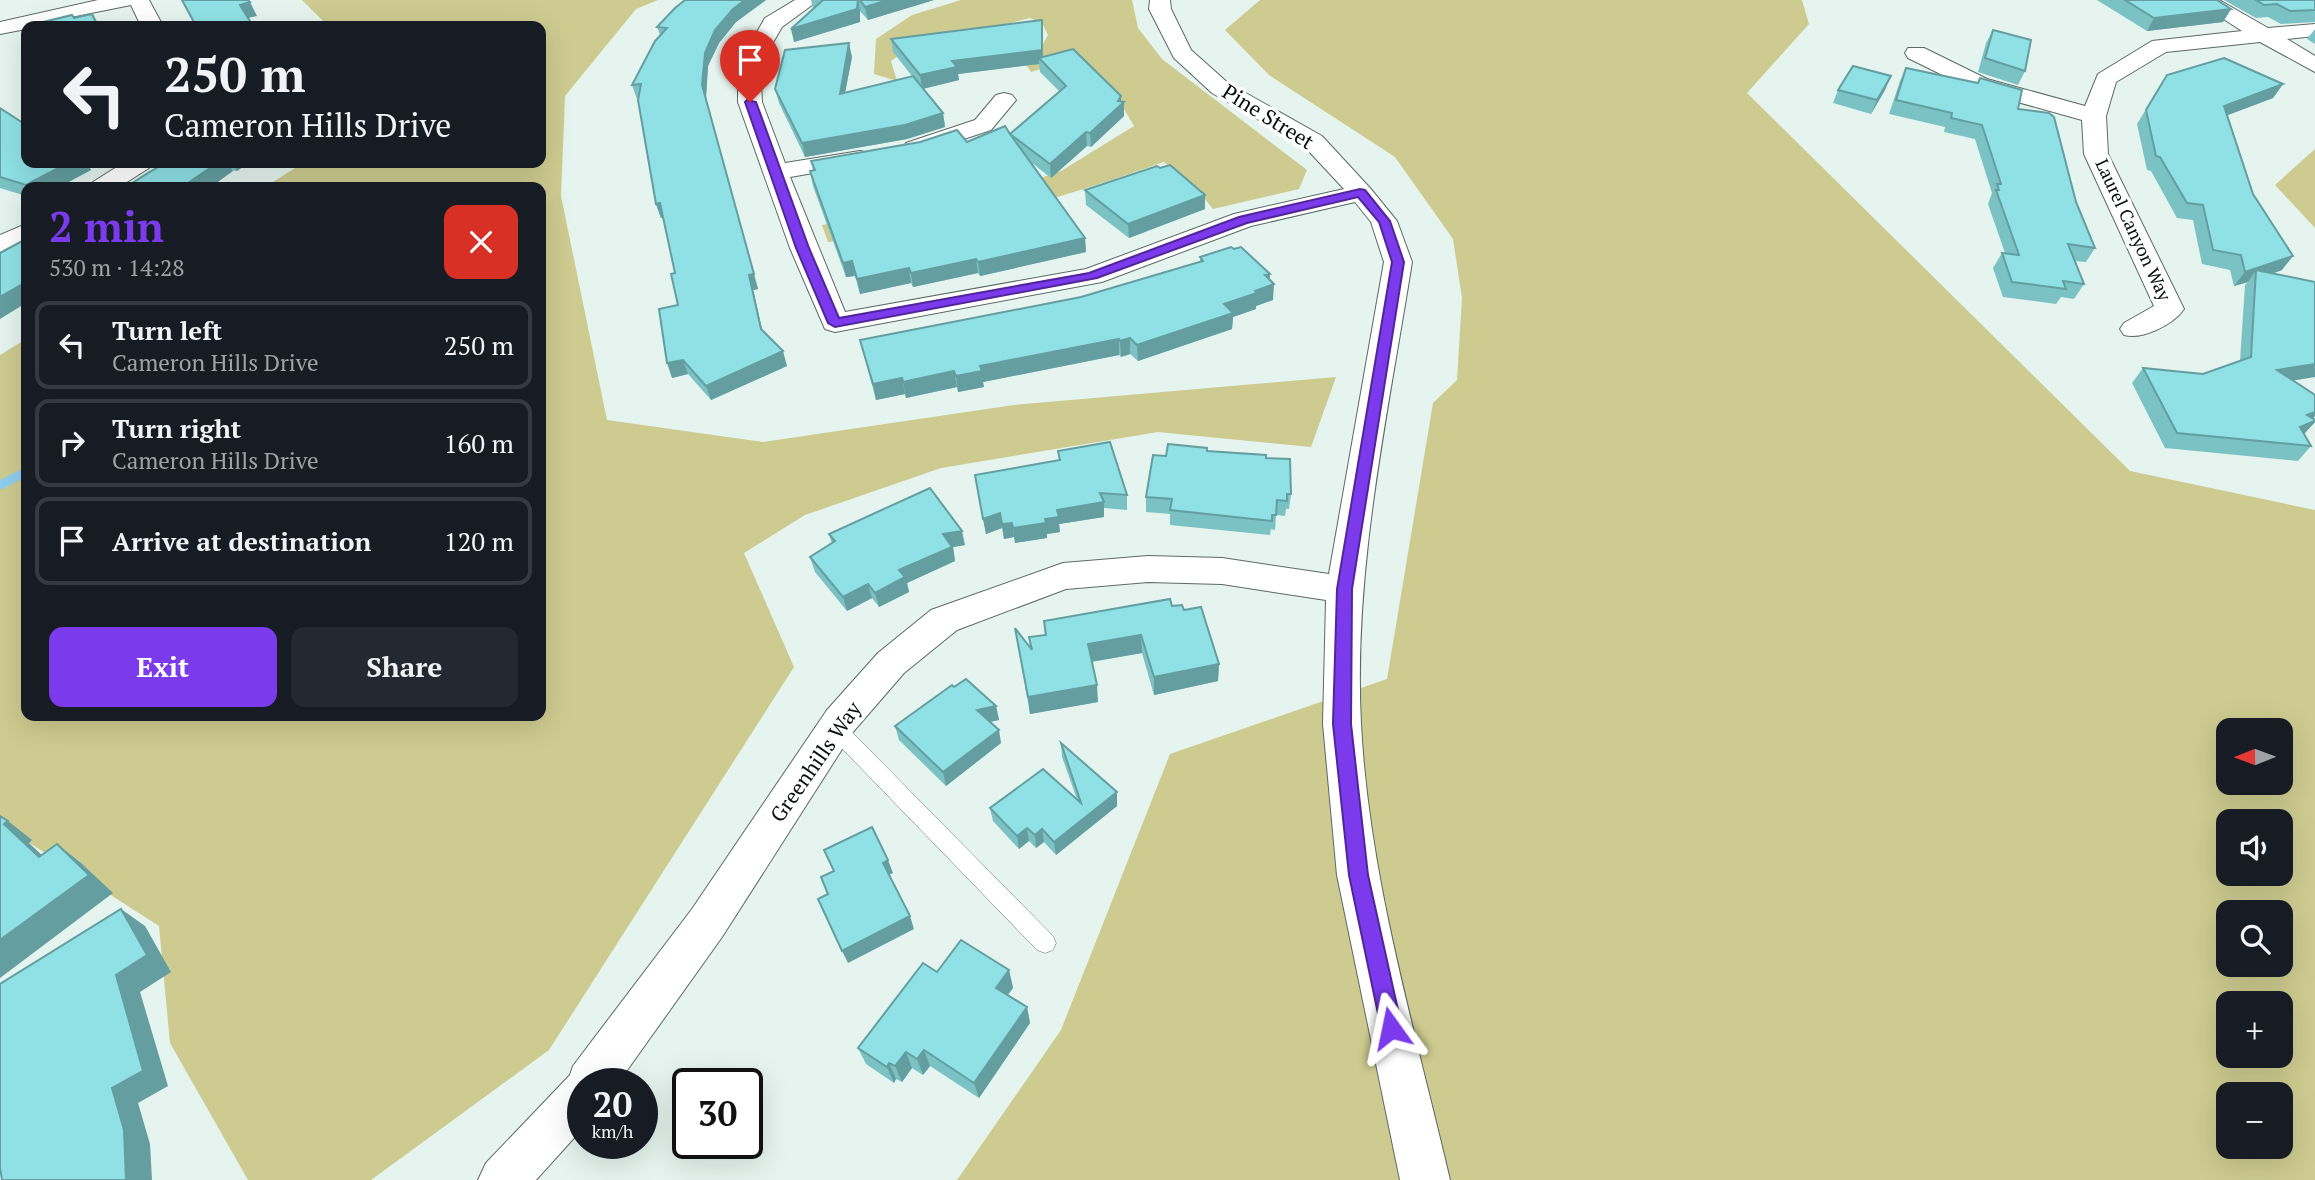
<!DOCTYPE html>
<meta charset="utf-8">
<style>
body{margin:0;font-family:"PT Serif",serif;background:#242831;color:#f1f3f6;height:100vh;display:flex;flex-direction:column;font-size:26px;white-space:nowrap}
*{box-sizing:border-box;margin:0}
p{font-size:23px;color:#9ea1a6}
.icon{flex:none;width:38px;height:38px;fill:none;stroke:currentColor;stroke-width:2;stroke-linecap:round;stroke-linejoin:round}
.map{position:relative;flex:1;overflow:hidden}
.details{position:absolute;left:21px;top:182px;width:525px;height:539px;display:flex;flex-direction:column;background:#171b24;border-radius:14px;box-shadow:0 7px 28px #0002}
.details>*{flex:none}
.banner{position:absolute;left:21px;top:21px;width:525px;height:147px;border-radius:14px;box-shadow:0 7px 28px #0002;background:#171b24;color:#f1f3f6;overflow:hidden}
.needle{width:46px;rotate:269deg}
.buttons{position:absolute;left:2216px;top:718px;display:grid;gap:14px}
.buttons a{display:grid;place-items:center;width:77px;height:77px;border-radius:14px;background:#171b24;box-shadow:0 7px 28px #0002;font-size:35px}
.speed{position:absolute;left:567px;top:1068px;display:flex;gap:14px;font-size:35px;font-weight:700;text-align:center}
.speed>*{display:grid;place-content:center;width:91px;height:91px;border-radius:50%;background:#171b24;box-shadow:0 7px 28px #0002;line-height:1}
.speed small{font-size:18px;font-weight:400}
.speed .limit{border:4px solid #111;border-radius:10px;background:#fff;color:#111}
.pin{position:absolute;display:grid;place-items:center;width:60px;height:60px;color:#fff;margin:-72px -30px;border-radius:50% 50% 50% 0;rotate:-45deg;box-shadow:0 0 7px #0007}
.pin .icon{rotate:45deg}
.me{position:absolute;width:77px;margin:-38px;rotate:348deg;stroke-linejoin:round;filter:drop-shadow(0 0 5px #0008)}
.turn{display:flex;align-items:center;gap:24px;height:147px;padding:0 28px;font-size:32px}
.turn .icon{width:91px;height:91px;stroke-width:2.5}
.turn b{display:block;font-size:49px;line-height:60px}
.round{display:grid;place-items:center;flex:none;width:74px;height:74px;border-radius:14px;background:#242831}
.headline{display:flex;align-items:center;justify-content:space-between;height:119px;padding:0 28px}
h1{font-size:42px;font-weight:600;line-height:52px;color:#7c3aed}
.button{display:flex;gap:14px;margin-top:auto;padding:14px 28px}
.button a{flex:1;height:80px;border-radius:14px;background:#7c3aed;color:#fff;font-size:28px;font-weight:600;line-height:80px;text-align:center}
.button a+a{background:#242831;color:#f1f3f6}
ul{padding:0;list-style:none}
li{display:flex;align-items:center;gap:21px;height:88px;margin:0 14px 10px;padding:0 14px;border:4px solid #363941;border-radius:14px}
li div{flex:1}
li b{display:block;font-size:26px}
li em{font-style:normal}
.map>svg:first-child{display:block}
.green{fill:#cdcb8f;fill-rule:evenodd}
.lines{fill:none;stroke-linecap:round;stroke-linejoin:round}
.stream{stroke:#8fceef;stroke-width:9}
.service-casing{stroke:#5c6964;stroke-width:1}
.minor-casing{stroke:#5c6964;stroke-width:2}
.service{fill:#fff;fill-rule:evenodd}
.minor{fill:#fff;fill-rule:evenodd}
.wall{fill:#7bc2c5}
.shaded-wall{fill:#649ea0}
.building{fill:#8fe1e5;stroke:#649ea0;stroke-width:2}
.route{fill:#7c3aed;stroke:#51269a;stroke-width:2}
.labels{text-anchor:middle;stroke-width:7;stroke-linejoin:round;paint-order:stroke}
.far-street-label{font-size:18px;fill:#090e0c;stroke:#fff}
.street-label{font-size:21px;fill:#090e0c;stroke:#fff}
</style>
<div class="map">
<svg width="2315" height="1180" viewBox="0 0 2315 1180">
<rect width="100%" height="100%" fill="#e5f4ee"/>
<g class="green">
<polygon points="302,0 658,0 636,9 565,96 561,196 607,420 763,442 1014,405 1336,377 1311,447 1158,432 941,468 805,515 744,553 794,667 549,1050 371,1180 248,1180 170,1043 159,926 0,824 0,355 26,339 26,716 541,716 541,187 265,187 303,163 541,163 541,26 328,26"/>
<path d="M 961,0 L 1132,0 L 1138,28 L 1162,59 L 1307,170 L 1299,189 L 1213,209 L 1199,192 L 1164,162 C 1056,200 943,234 828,242 L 822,225 L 984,197 L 1061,171 L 1134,126 L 1118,99 L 1064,62 L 1031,72 L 1025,63 L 1038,53 L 1048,35 L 1042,23 L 1030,18 L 910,48 L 891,61 L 897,81 L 874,74 L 876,39 L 912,15 Z"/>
<path d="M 1260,0 L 1802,0 L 1809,24 L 1747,93 L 2130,471 L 2315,510 L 2315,1180 L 957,1180 L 1061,1030 L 1170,754 L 1387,679 L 1433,403 L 1457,380 L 1462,298 L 1453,239 L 1395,157 L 1269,75 L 1225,30 ZM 2228,730 L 2280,730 L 2280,782 L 2228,782 ZM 2228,821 L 2280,821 L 2280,873 L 2228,873 ZM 2228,912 L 2280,912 L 2280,964 L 2228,964 ZM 2228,1003 L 2280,1003 L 2280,1055 L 2228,1055 ZM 2228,1094 L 2280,1094 L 2280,1146 L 2228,1146 Z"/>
<polygon points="2315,149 2315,228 2275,185"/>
</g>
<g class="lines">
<polyline class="stream" points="0,485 26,472"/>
<g class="service-casing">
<polygon id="service" points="835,720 842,722 1053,936 1056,943 1053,950 1045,953 1037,950 828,734 825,728 828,722"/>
</g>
<g class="minor-casing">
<g id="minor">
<polygon points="98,0 149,0 163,26 141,26 131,5 26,26 26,29 0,34 0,22"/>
<path d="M 795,0 L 819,0 L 782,27 L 760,65 L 762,102 L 785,163 L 860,151 L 869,153 L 872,158 L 869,163 L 860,165 L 790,177 L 845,312 L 1086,269 L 1234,214 L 1344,189 L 1304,146 L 1212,93 L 1174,58 L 1149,9 L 1150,0 L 1170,0 L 1171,9 L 1191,50 L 1228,83 L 1322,136 L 1370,188 L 1397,221 L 1412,262 C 1388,414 1353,569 1361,724 C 1369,878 1415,1030 1450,1180 L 1400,1180 L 1337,875 L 1323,724 L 1326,600 L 1222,584 L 1148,582 L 1066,589 L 957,630 L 904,673 L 853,732 L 722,937 L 618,1083 L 583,1083 L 583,1128 L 536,1180 L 478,1180 L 486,1163 L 570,1075 L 573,1066 L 692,909 L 827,710 L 878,653 L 931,610 L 1063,563 L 1148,556 L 1222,558 L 1329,574 L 1384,262 L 1371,222 L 1355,202 L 1251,226 L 1102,282 L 835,332 L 825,329 L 790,248 L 738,102 L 738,65 L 765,18 Z"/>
<path d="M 2194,0 L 2219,0 L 2268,28 L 2315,24 L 2315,36 L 2287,39 L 2315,56 L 2315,72 L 2260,42 L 2166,52 L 2116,82 L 2106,116 L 2108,154 L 2184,309 C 2173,325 2142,340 2124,335 L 2120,329 L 2124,323 L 2154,306 L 2084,154 L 2082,120 L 1971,89 L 1908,58 L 1905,53 L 1908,48 L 1924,48 L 1987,79 L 2085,106 L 2098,74 L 2152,41 L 2242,31 Z"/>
<polygon points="1004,93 1012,95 1016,100 991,130 915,155 906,153 903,148 906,143 975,120 996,95"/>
<polygon points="123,163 152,163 149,168 119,187 89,187 93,182"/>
<polygon points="26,224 26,243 0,254 0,235"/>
</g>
</g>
<use href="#service" class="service"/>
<use href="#minor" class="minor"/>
</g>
<g class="wall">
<polygon points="685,0 766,0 736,22 719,43 708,66 706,98 758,289 753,290 762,330 787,366 711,400 688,374 672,378 678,305 675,273 663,218 661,218 656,204 638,98 637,99 632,85 660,35 657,27"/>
<polygon points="811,0 934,0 868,20 860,11 860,22 794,42 814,8 813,8"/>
<polygon points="2097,0 2217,0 2231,9 2223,22 2147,31"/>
<polygon points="2224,0 2315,0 2315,22 2281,24 2268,17 2256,18"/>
<polygon points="2315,29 2315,44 2307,39"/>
<polygon points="1993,30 2025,71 2018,85 1978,72 1986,43"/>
<polygon points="1043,33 1043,57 1121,96 1121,101 1124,102 1124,116 1091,147 1087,146 1051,178 1032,163 1085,238 1086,252 980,276 978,273 913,287 911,283 860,294 855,276 846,277 813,186 810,171 813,171 811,161 967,142 1010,134 1059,91 1040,72 1039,64 958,74 959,80 923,89 943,113 945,127 907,139 805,157 779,103 775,89 852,57 845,93 912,76 893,52 891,39"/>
<polygon points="1906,68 1977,83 1980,78 2018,109 2076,202 2095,248 2086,262 2074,261 2084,284 2074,299 2061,297 2056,304 2003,297 1993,268 2002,253 2005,253 1988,204 1992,193 1975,139 1944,132 1945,127 1889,114 1900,81"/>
<polygon points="2167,75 2283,84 2273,98 2227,115 2253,194 2282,270 2272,274 2293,381 2315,395 2315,416 2313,418 2315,422 2304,434 2311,446 2298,461 2165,448 2132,383 2143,368 2203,374 2240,361 2245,285 2248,282 2234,286 2230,270 2202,264 2193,220 2177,218 2151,171 2147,170 2137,124"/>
<polygon points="1838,90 1885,90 1871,114 1833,103"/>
<polygon points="0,108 26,163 95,163 88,166 91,170 59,187 26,187 26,196 0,188"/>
<polygon points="165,163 248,163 237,171"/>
<polygon points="1085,190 1205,195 1205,209 1129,238 1086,205"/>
<polygon points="1200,257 1270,274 1269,279 1273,300 1256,306 1256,309 1233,317 1232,329 1138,361 1130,354 1121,357 1119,355 983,382 984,387 958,392 957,387 906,398 905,394 876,400 860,340 1081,297 1200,262"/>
<polygon points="1058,451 1127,495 1127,510 1104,508 1104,517 1059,524 1060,532 1047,534 1047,538 1015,543 1014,537 1004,539 1002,528 986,534 975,475 1059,460"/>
<polygon points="1207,451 1266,458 1291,494 1289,509 1286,509 1285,516 1276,515 1275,530 1271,529 1270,535 1170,525 1170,514 1146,512 1146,497 1166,456"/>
<polygon points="829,534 965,545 953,547 955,561 907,583 909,592 879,607 872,598 847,611 815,572 810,557 832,544"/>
<polygon points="1172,606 1184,610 1219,664 1218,681 1154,695 1142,653 1092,662 1098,702 1030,714 1015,628 1030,648 1029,637 1045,635 1044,621"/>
<polygon points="954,687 996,706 999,720 990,722 1001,743 946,786 899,740 895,726"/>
<polygon points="1061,743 1117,792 1117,806 1056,855 1044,842 1036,848 1029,841 1019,849 993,821 990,808 1077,799 1062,757"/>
<polygon points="1009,970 1013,988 1008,995 1027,1007 1030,1023 979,1098 930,1066 923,1075 912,1068 902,1082 896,1079 894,1083 866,1064 858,1048 937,972"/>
</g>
<g class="shaded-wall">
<polygon points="745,0 766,0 736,22 719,43 708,66 706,98 758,289 753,290 765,343 702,85 705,53 715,30 733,9"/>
<polygon points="858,0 860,11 860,22 794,42 791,29"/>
<polygon points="888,0 934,0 868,20 865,7"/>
<polygon points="250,2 257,16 248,18 240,5"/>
<polygon points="2231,9 2223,22 2147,31 2154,18"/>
<polygon points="1042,20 1043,63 1039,58 1039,64 958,74 959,80 922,89 920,75"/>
<polygon points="849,43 852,57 842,108 840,94"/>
<polygon points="1891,76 1885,90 1871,114 1877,100"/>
<polygon points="2283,84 2273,98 2215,120 2224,106"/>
<polygon points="1121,96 1121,104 1124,102 1124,116 1091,147 1090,133"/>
<polygon points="943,113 945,127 907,139 805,157 802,143"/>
<polygon points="1086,132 1087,146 1051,178 1050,164"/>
<polygon points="68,163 95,163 88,166 91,170 59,187 27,187 26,185"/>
<polygon points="217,163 228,163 233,171 211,187 182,187"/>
<polygon points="232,163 248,163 237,171"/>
<polygon points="1205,195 1205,209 1129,238 1128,224"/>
<polygon points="660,203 665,217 661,218 656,204"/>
<polygon points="1085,238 1086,252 980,276 978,262"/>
<polygon points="2293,256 2282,270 2256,279 2256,270 2248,282 2234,286 2245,272"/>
<polygon points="976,259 978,273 913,287 911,273"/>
<polygon points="852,261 855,276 846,277 843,263"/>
<polygon points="909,268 911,283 860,294 857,279"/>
<polygon points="1270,274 1269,286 1274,284 1273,300 1256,306 1256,309 1233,317 1232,329 1138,361 1137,345 1224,304 1255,291 1265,275"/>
<polygon points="26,282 26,303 0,319 0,297"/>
<polygon points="1130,338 1130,354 1121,357 1120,341"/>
<polygon points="1119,339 1119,355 983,382 984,387 958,392 956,376 980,366"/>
<polygon points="783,351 787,366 711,400 706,386"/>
<polygon points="683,360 688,374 672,378 667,363"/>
<polygon points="2315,364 2315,377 2265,385 2277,370"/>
<polygon points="954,371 957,387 906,398 903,382"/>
<polygon points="902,378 905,394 876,400 873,384"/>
<polygon points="2315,405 2315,416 2309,423 2315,421 2315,422 2303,435 2286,441"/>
<polygon points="1104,502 1104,517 1059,524 1060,532 1047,534 1047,538 1015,543 1013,528 1045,519 1057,510"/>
<polygon points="1000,513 1002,528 986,534 983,519"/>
<polygon points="1012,523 1014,537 1004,539 1002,524"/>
<polygon points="962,531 965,545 953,547 955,561 907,583 909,592 879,607 875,593 899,570 943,534"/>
<polygon points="868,584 872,598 847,611 843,597"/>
<polygon points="1141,635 1142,653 1089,662 1088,644"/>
<polygon points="1219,664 1218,681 1154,695 1154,677"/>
<polygon points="1097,685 1098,702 1030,714 1028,697"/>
<polygon points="996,706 999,720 979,724 977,710"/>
<polygon points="999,730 1001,743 946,786 943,772"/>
<polygon points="1117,792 1117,806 1056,855 1054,842"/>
<polygon points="8,821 32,840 29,843 64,876 39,857 4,824"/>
<polygon points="1027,828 1029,841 1019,849 1017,836"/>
<polygon points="1042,829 1044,842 1036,848 1035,835"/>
<polygon points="57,844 81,863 113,893 0,978 0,940"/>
<polygon points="888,860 893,873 887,876 883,863"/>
<polygon points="121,909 145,926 171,972 140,992 168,1086 138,1103 150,1144 152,1180 126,1180 112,1088 116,975"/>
<polygon points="910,916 914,929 848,963 842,951"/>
<polygon points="1009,970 1013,988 1000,1005 996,988"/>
<polygon points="1027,1007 1030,1023 979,1098 974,1083"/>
<polygon points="924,1050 930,1066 923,1075 917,1059"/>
<polygon points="906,1052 912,1068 902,1082 895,1066"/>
<polygon points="889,1063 896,1079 894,1083 887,1067"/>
</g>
<g class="building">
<polygon points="182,0 248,0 250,2 240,5 253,26 196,26"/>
<polygon points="685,0 745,0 733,9 715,30 705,53 702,85 754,274 749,275 761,329 783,351 706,386 683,360 667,363 659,309 678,305 671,274 675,273 660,203 656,204 638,100 641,84 632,85 655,41 667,28 657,27 675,8"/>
<polygon points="823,0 858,0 857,9 791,29"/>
<polygon points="860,0 888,0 865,7"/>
<polygon points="2125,0 2217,0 2231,9 2154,18"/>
<polygon points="2256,0 2315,0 2315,10 2290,11 2277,4 2264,5"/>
<polygon points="92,14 98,26 36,26 35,24 72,15 74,18"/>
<polygon points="1042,20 1042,50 952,61 957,67 920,75 891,39"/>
<polygon points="1993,30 2031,40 2025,71 1985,58"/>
<polygon points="849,43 840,94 913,76 943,113 905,125 802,143 775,89 785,50"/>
<polygon points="1073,49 1121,96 1118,101 1124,102 1090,133 1086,132 1050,164 1010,134 1085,238 978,262 976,259 911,273 909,268 857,279 852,261 843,263 810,171 815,170 811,161 920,142 957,130 967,142 1005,126 1010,134 1066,86 1039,58"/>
<polygon points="2224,58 2283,84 2224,106 2253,194 2293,256 2245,272 2241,255 2213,250 2203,205 2187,203 2160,157 2156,156 2146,110 2167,75"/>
<polygon points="1853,66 1891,76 1877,100 1838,90"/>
<polygon points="1906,68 1978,83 1980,78 2022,90 2018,109 2049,113 2054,117 2076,202 2095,248 2068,244 2084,284 2063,281 2066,289 2012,282 2002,253 2019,255 1996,190 1999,190 1997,184 2001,184 1982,125 1951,118 1952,113 1896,100"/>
<polygon points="0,108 26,125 26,163 68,163 26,185 0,177"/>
<polygon points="165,163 217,163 182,187 126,187 148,173"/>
<polygon points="1170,165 1205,195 1128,224 1085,190 1157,166 1160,168"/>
<polygon points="26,239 26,282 0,297 0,253"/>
<polygon points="1231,247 1234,249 1241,247 1270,274 1265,275 1274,284 1255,291 1257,293 1224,304 1233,313 1137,345 1130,338 1120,341 1119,339 980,366 982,371 956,376 954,371 903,382 902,378 873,384 860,340 1081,297 1203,261 1200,257"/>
<polygon points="2256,270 2315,282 2315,364 2277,370 2315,395 2315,412 2307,415 2315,420 2315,421 2300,427 2311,446 2177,433 2143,368 2203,374 2251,357"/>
<polygon points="1110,442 1127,495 1100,493 1104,502 1057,510 1059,517 1045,519 1046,523 1013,528 1012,523 1002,524 1000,513 983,519 975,475 1060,460 1058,451"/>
<polygon points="1168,444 1207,448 1207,451 1266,455 1266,458 1290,459 1291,494 1287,494 1287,501 1277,500 1276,515 1272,515 1272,521 1170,510 1172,499 1146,497 1153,455 1166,456"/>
<polygon points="930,488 962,531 943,534 952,547 899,570 905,577 875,593 868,584 843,597 810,557 835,541 829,534"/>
<polygon points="1170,599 1172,606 1182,605 1184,610 1201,607 1219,664 1154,677 1141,635 1088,644 1097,685 1028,697 1015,628 1032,650 1029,637 1046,635 1044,621"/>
<polygon points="966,679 996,706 977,710 999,730 943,772 895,726 952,685 954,687"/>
<polygon points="1061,743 1117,792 1054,842 1042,829 1035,835 1027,828 1017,836 990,808 1043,769 1081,803"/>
<polygon points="0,816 8,821 4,824 39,857 57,844 89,875 0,940"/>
<polygon points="872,827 888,860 883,863 910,916 842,951 818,899 828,894 821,877 834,871 824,850"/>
<polygon points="121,909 147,955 116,975 143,1071 112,1088 124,1130 126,1180 2,1180 0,1168 0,984"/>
<polygon points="961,940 1009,970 996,988 1027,1007 974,1083 924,1050 917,1059 906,1052 895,1066 889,1063 887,1067 858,1048 923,963 937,972"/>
</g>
<polygon class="route" points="747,100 756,102 809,248 839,318 1089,273 1239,217 1360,189 1365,190 1390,221 1404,262 1352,589 1351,724 1368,875 1402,1028 1399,1035 1391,1038 1384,1035 1381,1028 1349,875 1333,724 1337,589 1392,262 1379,222 1358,197 1247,223 1097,278 835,327 828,323 796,248 745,102"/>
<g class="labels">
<g class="far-street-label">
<text transform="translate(2133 230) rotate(65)" y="6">Laurel Canyon Way</text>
</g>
<g class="street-label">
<text transform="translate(1268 117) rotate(32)" y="7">Pine Street</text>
<text transform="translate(816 762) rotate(-55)" y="7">Greenhills Way</text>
</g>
</g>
</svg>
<div class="buttons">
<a><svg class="needle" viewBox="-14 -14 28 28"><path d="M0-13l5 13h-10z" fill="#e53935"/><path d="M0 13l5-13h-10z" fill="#9ea1a6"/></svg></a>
<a><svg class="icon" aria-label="sound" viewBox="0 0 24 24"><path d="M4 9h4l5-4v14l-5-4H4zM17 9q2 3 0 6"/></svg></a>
<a><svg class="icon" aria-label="search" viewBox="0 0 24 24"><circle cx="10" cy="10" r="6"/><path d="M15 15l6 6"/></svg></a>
<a>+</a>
<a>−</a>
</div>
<div class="speed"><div>20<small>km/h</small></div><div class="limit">30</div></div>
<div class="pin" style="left:750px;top:102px;background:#d93025"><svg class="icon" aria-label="arrive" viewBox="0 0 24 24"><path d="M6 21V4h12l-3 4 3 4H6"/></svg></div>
<svg class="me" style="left:1391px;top:1028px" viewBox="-20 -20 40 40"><path d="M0-17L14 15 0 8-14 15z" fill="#7c3aed" stroke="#fff" stroke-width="4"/></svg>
<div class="banner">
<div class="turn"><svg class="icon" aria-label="left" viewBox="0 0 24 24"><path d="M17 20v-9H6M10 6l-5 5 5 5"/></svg><div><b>250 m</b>Cameron Hills Drive</div></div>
</div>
<section class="details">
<div class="headline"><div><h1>2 min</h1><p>530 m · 14:28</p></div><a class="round" style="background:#d93025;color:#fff"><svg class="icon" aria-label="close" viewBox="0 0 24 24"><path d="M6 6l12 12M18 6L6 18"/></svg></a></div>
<ul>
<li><svg class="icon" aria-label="left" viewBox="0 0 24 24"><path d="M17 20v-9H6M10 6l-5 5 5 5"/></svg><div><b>Turn left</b><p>Cameron Hills Drive</p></div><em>250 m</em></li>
<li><svg class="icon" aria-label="right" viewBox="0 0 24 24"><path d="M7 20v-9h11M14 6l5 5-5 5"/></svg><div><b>Turn right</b><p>Cameron Hills Drive</p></div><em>160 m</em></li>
<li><svg class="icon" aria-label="arrive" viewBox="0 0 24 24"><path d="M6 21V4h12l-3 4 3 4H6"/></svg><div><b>Arrive at destination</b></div><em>120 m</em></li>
</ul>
<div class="button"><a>Exit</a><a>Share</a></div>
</section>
</div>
